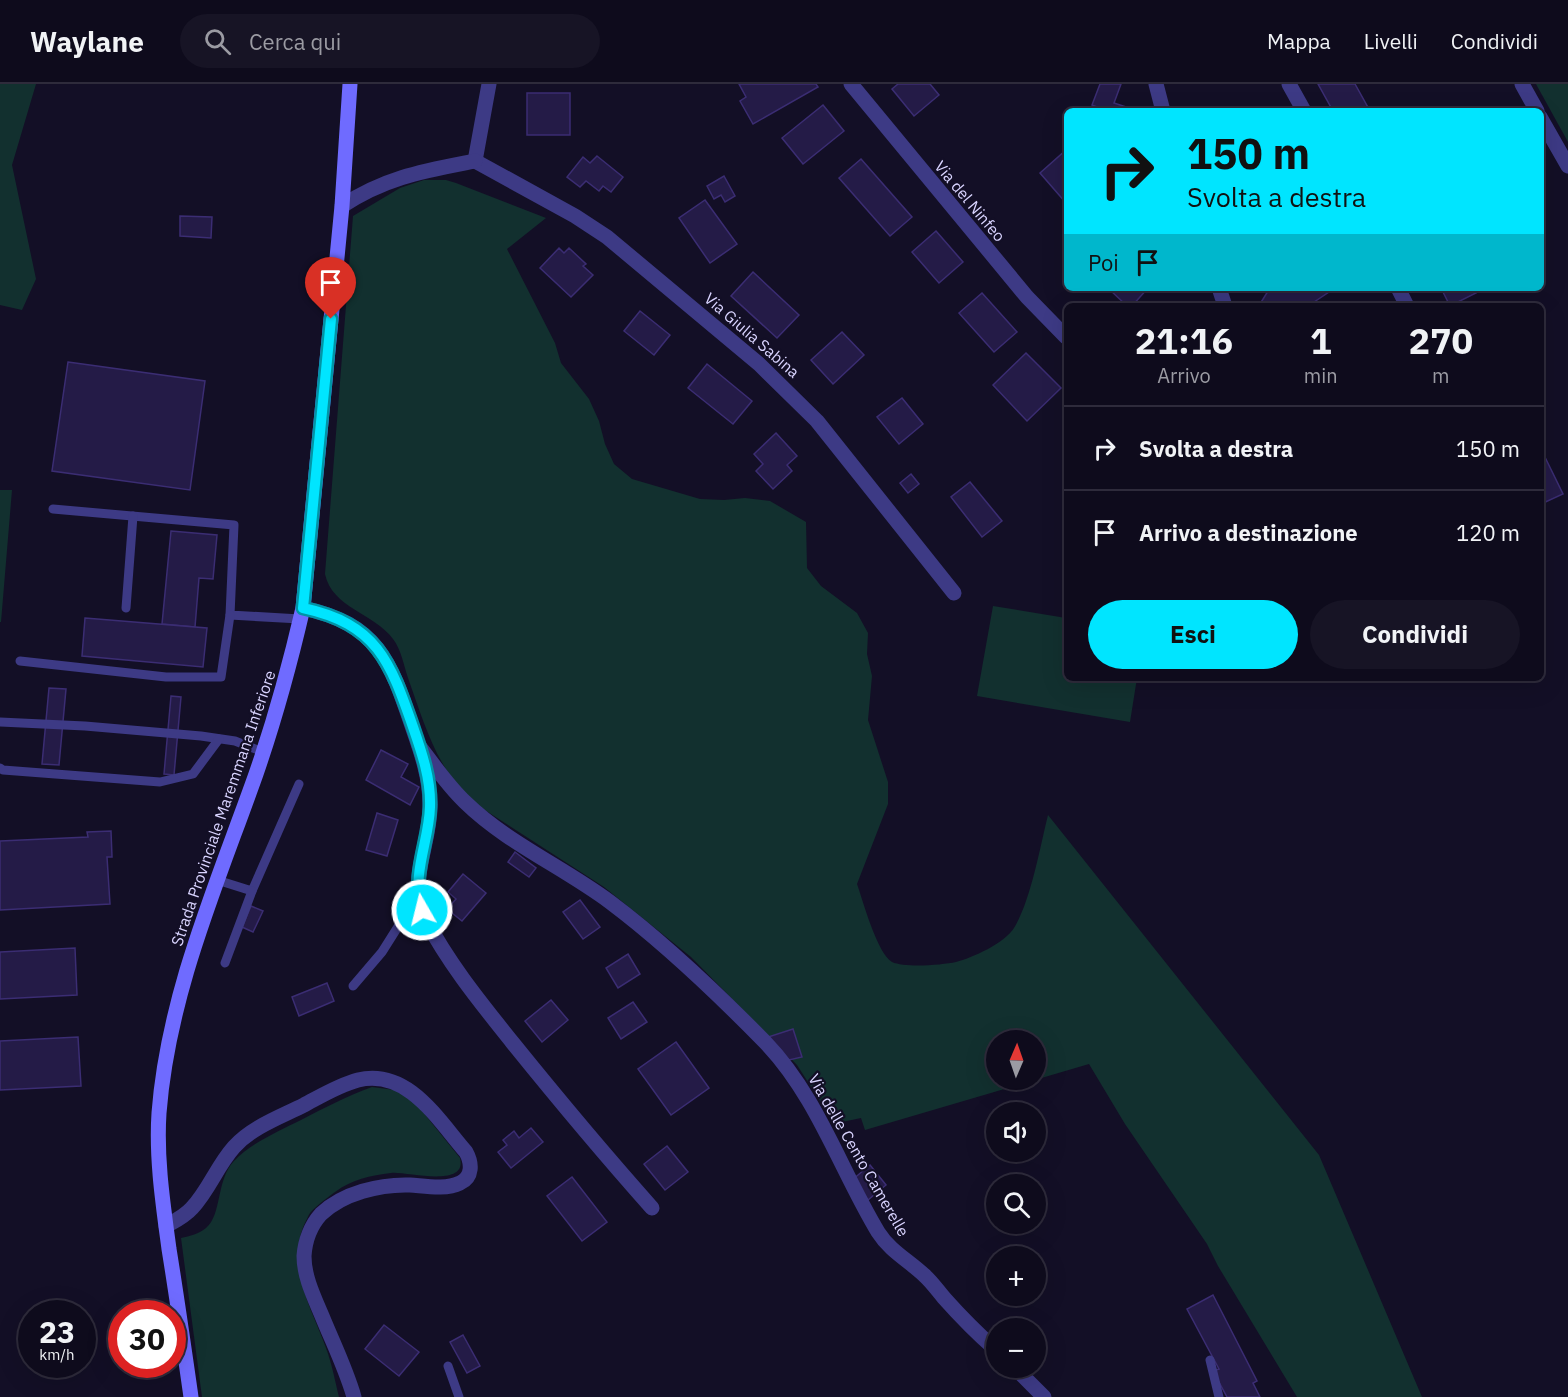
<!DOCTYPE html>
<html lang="it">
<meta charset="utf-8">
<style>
body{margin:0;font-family:"IBM Plex Sans",sans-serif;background:#171425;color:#f1f3f6;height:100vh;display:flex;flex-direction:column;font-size:22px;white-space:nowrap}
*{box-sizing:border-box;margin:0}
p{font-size:20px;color:#9b9ba3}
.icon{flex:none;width:33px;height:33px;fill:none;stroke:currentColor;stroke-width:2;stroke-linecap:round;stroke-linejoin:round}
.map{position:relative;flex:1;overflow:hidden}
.drawer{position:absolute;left:1064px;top:219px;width:480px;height:378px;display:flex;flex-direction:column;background:#0e0b1c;border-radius:9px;box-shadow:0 6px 24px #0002,0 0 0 2px #2e2b3b}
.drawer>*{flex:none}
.top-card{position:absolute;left:1064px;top:24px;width:480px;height:183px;border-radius:9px;box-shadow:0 6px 24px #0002,0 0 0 2px #2e2b3b;background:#00e5ff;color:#111;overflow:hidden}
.needle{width:39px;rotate:2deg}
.buttons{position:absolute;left:986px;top:946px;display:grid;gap:12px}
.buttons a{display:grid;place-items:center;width:60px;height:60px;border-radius:50%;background:#0e0b1c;box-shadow:0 6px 24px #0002,0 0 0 2px #2e2b3b;font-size:30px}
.speed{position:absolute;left:18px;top:1216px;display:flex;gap:12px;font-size:30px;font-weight:700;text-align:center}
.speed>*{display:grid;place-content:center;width:78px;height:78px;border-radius:50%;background:#0e0b1c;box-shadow:0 6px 24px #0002,0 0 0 2px #2e2b3b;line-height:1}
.speed small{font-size:15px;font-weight:400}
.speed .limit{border:9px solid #d22;background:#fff;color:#111}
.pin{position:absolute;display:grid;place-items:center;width:51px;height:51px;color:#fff;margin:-62px -26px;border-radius:50% 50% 50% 0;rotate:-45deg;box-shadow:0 0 6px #0007}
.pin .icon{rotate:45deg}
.me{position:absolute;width:66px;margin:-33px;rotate:352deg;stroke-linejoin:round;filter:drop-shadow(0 0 4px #0008)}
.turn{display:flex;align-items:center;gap:21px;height:126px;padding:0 24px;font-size:27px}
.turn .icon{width:78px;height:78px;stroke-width:2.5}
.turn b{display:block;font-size:42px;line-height:51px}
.then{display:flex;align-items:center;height:57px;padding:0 24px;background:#0003;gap:12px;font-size:22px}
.eta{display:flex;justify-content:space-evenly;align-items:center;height:102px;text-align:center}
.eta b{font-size:36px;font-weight:700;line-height:42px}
.button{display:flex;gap:12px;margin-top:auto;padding:12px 24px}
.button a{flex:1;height:69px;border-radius:36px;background:#00e5ff;color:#111;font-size:24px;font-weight:700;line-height:69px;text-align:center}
.button a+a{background:#171425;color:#f1f3f6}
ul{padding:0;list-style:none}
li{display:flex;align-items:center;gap:18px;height:84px;padding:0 24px;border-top:2px solid #2e2b3b}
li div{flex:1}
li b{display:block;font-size:22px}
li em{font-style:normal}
header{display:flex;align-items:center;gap:36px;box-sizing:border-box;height:84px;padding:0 30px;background:#0e0b1c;border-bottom:2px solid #2e2b3b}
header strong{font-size:28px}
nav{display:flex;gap:33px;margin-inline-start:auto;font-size:21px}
.search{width:420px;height:54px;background:#171425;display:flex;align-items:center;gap:15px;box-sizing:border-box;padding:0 21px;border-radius:33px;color:#9b9ba3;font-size:22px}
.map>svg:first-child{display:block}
.green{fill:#12302f;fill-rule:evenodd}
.building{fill:#241b47;stroke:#3b2d73;stroke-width:1.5}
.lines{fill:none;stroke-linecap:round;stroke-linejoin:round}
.service{stroke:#3d3a85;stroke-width:9}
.minor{stroke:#3d3a85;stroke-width:15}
.secondary{stroke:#6f6bff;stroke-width:15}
.route-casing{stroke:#0095a6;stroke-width:15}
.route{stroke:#00e5ff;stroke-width:10}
.labels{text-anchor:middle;stroke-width:4.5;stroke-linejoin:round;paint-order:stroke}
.street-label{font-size:16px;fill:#d9d4ff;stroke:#130f26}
</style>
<header>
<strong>Waylane</strong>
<div class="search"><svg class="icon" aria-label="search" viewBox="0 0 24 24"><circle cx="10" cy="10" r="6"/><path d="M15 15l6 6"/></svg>Cerca qui</div>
<nav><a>Mappa</a><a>Livelli</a><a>Condividi</a></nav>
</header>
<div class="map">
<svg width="1568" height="1313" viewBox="0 0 1568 1313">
<rect width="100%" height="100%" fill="#130f26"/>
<g class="green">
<polygon points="0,0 36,0 12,81 36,195 22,226 0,221"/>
<polygon points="1536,0 1568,0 1568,58"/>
<path d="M 424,96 L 446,96 L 456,99 L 546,134 L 507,165 L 555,259 L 561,279 L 589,315 L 599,337 L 605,360 L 614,380 L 632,395 L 700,415 L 724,416 L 745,414 L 770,417 L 806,438 L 807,484 L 821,502 L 857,529 L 868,549 L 867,570 L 872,592 L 868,636 L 888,698 L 888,720 L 857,800 C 863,817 877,869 892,878 C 905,884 942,881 956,878 C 972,874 1005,859 1014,844 C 1031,816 1040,763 1048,731 L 1319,1071 L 1422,1313 L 1297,1313 L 1218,1182 L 1207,1160 L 1125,1040 L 1089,980 L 865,1046 L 861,1034 L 842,1038 L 833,1037 L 797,981 L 691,873 L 604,803 L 474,719 C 437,686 424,639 408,594 C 404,582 401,565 393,555 C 374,529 332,524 325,490 L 353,132 L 400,104 ZM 996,957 L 1035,957 L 1035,996 L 996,996 Z"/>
<polygon points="0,406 12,406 1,538 0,538"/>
<polygon points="993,522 1066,534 1066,594 1137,594 1130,638 977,612"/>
<path d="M 372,1003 L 395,1006 L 414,1017 L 460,1074 C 468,1105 405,1087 391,1089 C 371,1091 351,1096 335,1108 C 327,1114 317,1121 310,1129 C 308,1132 306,1137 304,1141 C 286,1183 312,1225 326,1264 C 332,1280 335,1297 339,1313 L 202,1313 L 181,1154 C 190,1152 199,1150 206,1144 C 222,1131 216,1096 234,1077 C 251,1059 279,1047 301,1036 C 324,1024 347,1012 372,1003 Z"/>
</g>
<g class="building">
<polygon points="739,0 816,0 818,3 753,40 740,17 746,13"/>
<polygon points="898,0 930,0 939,11 914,32 892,5"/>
<polygon points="1100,0 1121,0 1114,19 1132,25 1131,27 1107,27 1092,21"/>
<polygon points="1318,0 1355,0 1370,27 1333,27"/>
<rect x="527" y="9" width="43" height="42"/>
<polygon points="823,21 844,47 803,80 782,54"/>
<polygon points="1066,66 1066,119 1040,89"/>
<polygon points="597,72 623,93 611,108 603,102 599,107 586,97 580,103 567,93 583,73 590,79"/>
<polygon points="861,75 912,133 890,152 839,94"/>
<polygon points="724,92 735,112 725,118 721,111 714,115 707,102"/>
<polygon points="705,116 737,160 710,179 679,134"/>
<polygon points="180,132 212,133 211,154 180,152"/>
<polygon points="936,147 963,178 939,199 912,168"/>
<polygon points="559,164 564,169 569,164 586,180 583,182 593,191 571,213 540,184"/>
<polygon points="753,188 799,231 777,254 731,212"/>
<polygon points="1108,204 1148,204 1132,222 1127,222"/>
<polygon points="1272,204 1335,204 1308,222 1262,222 1260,220 1268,207"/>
<polygon points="1441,204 1473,204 1476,209 1450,222"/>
<polygon points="982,209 1017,248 994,268 959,229"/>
<polygon points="640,227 670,251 654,271 624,247"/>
<polygon points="842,248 864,271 833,300 811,276"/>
<polygon points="1026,269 1061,304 1027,337 993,301"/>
<polygon points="68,278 205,297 190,406 52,387"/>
<polygon points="707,280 752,317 733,340 688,304"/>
<polygon points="902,314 923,340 899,360 877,333"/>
<polygon points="776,349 797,372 787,381 792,387 773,405 756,387 763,380 754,370"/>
<polygon points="1540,363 1563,410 1541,420 1540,419"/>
<polygon points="911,390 919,400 908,409 900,399"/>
<polygon points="970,398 1002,437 982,453 951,413"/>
<polygon points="171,447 217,451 213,495 199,494 195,543 162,540"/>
<polygon points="85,534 207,544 203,583 82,572"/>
<polygon points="49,604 66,605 59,681 42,680"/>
<polygon points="171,612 181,613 174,691 164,690"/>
<polygon points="381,666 408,680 401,693 419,703 410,721 366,696"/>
<polygon points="377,729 398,736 387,772 366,766"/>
<polygon points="111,747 112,773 107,773 110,820 0,826 0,757 88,753 87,748"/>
<polygon points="515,768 536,784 529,793 508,778"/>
<polygon points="463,790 486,809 462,837 447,825 456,815 448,808"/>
<polygon points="580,816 600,843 583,855 563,828"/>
<polygon points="251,822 263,827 253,848 242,843"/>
<polygon points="75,864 77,911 0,915 0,868"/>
<polygon points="628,870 640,890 618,904 606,884"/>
<polygon points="327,899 334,917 299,932 292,913"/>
<polygon points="551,916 568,936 542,958 525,937"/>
<polygon points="633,918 647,938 621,955 608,934"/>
<polygon points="793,945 802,973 789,976 765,954"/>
<polygon points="78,953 81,1002 0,1006 0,957"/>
<polygon points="676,958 709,1004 671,1031 638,985"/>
<polygon points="531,1044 543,1058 511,1084 498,1068 507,1061 503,1056 514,1047 519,1054"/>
<polygon points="667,1062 688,1088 665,1106 644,1080"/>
<polygon points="870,1081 886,1101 868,1116 852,1096"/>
<polygon points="572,1093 607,1138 582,1157 547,1112"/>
<polygon points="1213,1211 1257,1297 1253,1299 1260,1313 1227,1313 1213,1287 1219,1285 1187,1225"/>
<polygon points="384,1241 419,1268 399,1292 365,1265"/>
<polygon points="463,1251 480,1282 467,1289 450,1258"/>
</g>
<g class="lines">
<g class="service">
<polyline points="53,425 234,441 230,531 300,535"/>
<polyline points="126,524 133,432"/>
<polyline points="20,577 166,593 221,593 230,531"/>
<polyline points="0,638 85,642 201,652 235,657 263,668"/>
<polyline points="0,684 3,686 160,698 193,690 219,655"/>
<polyline points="217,796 252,807 299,700"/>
<polyline points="225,879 252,807"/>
<polyline points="353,902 382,868 418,811"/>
<polyline points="1210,1276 1219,1313"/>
<polyline points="448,1282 459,1313"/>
</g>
<g class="minor">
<polyline points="851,0 1027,213 1066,253"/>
<polyline points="1156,0 1163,27"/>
<polyline points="1289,0 1304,27"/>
<polyline points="1522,0 1537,27"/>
<polyline points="1540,33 1568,82"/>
<polyline points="475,77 575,132 607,153 759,280 817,337 954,509"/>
<polyline points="475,77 489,0"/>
<path d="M 342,122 C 386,93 424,87 475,77"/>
<polyline points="1219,204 1225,222"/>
<polyline points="1398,204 1407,222"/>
<path d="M 303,524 C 377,540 390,576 412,642 C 421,668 430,693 430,721 C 431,760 406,798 426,836 C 449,880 481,919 512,958 C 558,1015 604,1070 652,1124"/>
<path d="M 419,662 C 434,681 447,701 465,718 C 507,759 563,783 610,818 C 666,860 716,908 765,958 C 817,1012 840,1085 878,1148 C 890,1167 908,1176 924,1191 C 932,1198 938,1207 945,1215 C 961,1233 978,1250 996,1266"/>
<path d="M 166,1142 C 175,1137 185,1132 192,1124 C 209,1106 217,1082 234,1063 C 252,1043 280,1033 304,1021 C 321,1012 339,1001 358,996 C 408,984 438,1036 466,1068 C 472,1079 473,1093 460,1099 C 446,1106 425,1102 410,1101 C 380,1100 343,1109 321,1130 C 311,1141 305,1157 304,1172 C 304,1193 314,1213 322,1232 C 333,1259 346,1285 354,1313"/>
<polyline points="1015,1284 1044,1313"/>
</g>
<path class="secondary" d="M 191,1313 C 184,1264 177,1214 169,1165 C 163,1120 156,1074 159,1029 C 168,911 217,800 256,690 C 275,635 290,580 303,524 L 342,122 L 350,0"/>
</g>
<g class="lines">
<g class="route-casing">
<path id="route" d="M 331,235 L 303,524 C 377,540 390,577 413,643 C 422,669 431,695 430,723 C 429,758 411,790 422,826"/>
</g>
<use href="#route" class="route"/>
</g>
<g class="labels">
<g class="street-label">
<text transform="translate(970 117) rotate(50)" y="6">Via del Ninfeo</text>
<text transform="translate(752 251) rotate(41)" y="6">Via Giulia Sabina</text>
<text transform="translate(223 724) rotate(-71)" y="6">Strada Provinciale Maremmana Inferiore</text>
<text transform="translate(859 1071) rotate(60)" y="6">Via delle Cento Camerelle</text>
</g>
</g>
</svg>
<div class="buttons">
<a><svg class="needle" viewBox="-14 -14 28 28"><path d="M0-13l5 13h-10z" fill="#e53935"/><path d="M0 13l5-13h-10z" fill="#9b9ba3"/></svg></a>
<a><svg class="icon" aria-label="sound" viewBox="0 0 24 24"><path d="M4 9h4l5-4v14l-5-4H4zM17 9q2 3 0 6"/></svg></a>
<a><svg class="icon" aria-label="search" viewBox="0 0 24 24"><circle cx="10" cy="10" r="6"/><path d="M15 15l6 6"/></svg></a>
<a>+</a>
<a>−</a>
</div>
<div class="speed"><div>23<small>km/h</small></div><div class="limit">30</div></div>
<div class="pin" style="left:331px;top:235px;background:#d93025"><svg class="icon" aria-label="arrive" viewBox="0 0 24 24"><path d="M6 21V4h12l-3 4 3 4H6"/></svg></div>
<svg class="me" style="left:422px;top:826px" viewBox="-20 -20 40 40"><circle r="17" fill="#00e5ff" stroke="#fff" stroke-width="3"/><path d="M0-11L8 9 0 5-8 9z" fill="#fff"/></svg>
<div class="top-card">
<div class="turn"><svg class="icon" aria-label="right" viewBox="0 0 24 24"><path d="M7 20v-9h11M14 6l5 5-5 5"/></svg><div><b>150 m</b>Svolta a destra</div></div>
<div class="then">Poi<svg class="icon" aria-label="arrive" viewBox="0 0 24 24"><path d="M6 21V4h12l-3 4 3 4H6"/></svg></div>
</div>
<section class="drawer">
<div class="eta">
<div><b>21:16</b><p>Arrivo</p></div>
<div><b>1</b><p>min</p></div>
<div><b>270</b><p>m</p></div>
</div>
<ul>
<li><svg class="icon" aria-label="right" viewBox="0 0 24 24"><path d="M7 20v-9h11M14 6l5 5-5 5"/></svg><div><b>Svolta a destra</b></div><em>150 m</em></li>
<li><svg class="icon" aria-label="arrive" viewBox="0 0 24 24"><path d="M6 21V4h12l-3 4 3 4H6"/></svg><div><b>Arrivo a destinazione</b></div><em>120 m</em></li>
</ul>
<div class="button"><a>Esci</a><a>Condividi</a></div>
</section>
</div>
